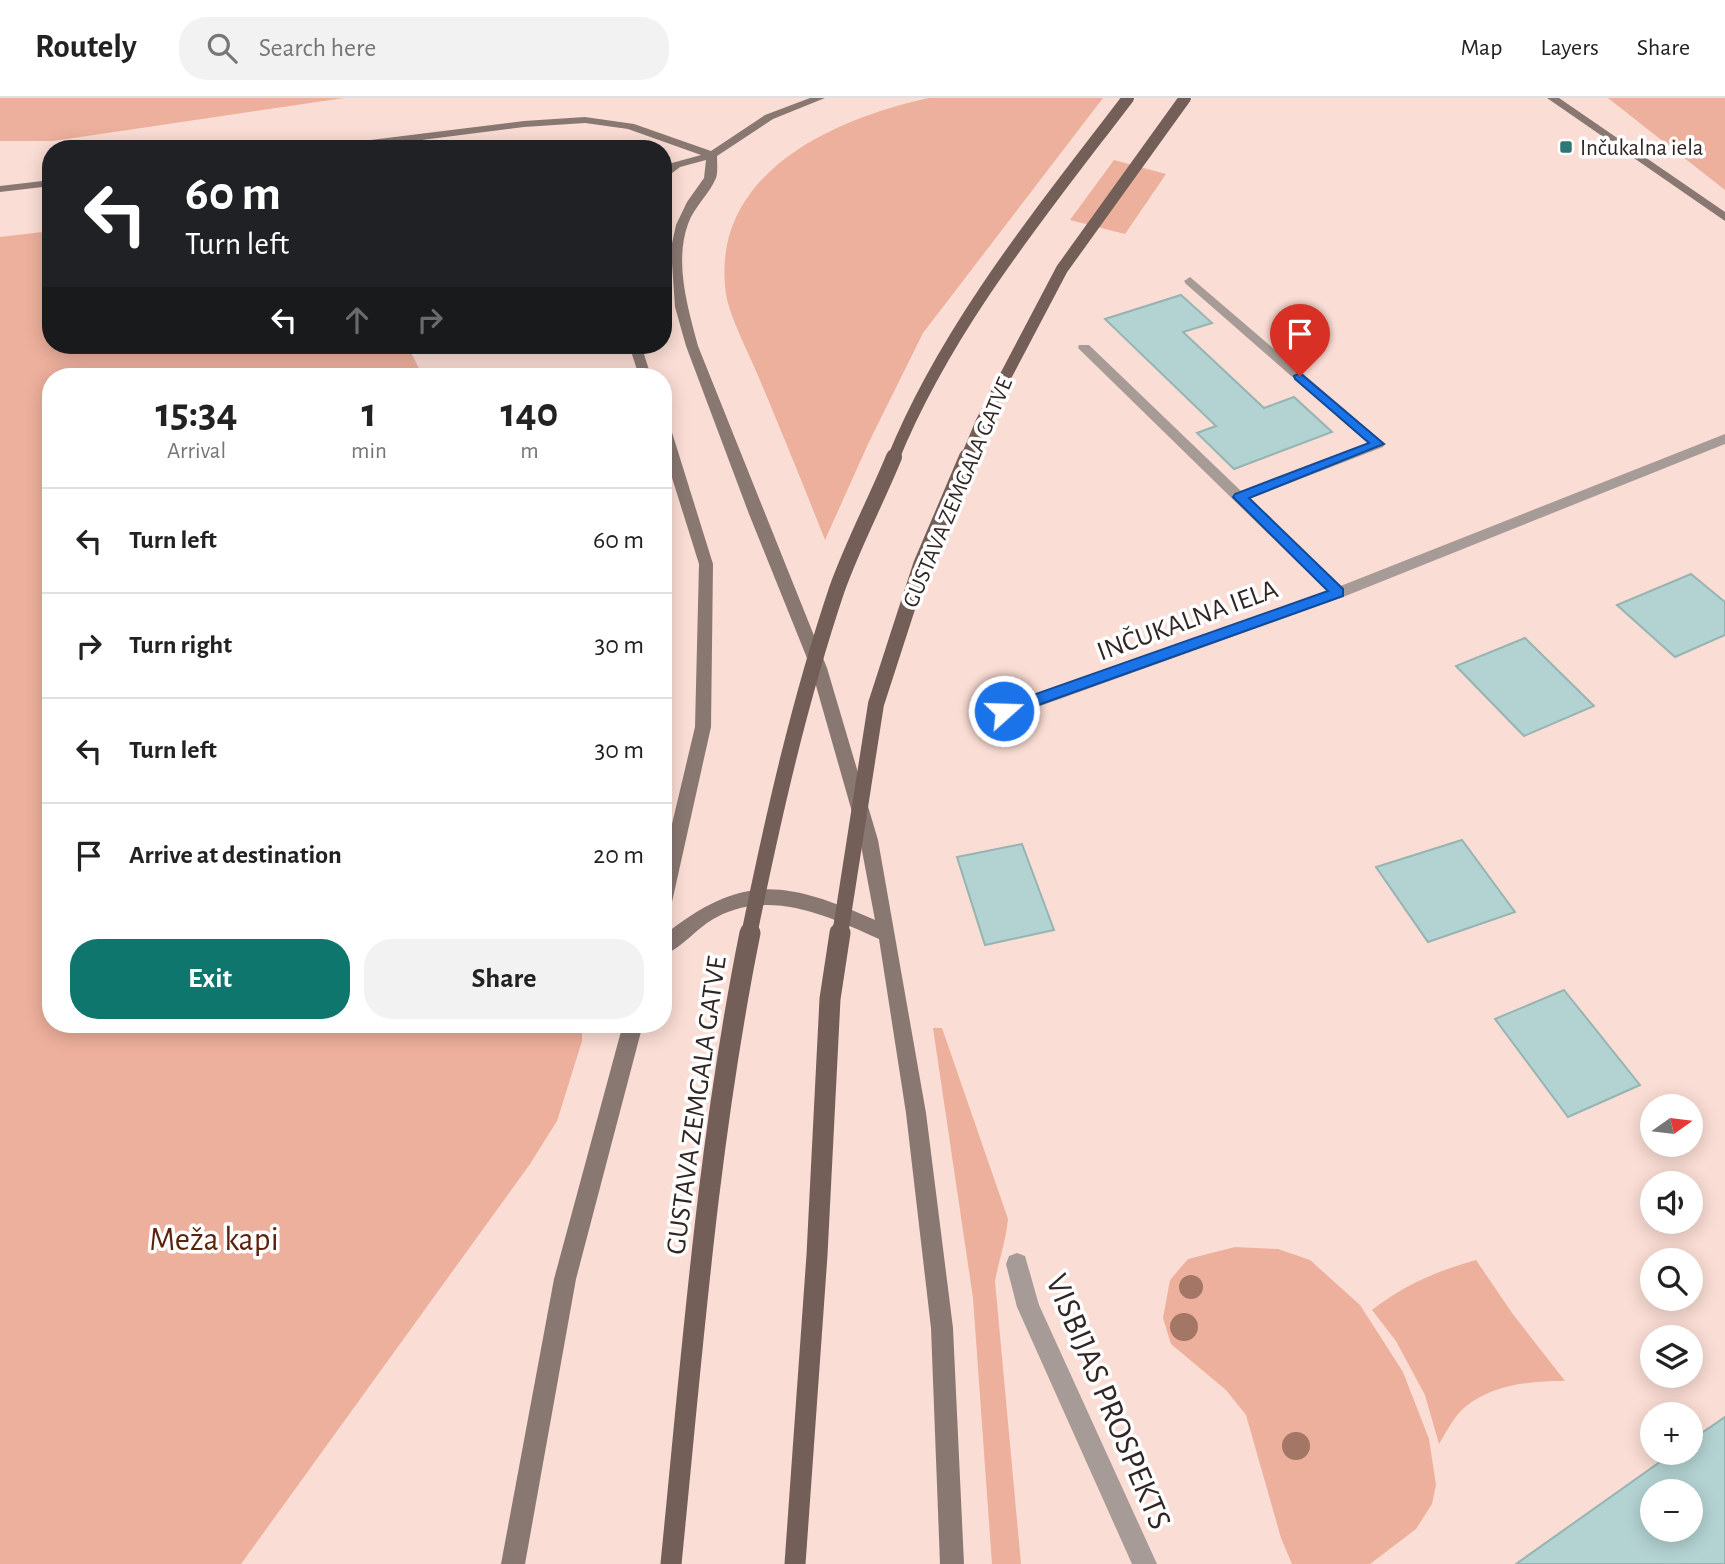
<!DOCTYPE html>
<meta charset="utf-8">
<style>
body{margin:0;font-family:"Alegreya Sans",sans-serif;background:#f2f2f2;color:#222;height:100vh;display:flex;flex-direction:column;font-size:26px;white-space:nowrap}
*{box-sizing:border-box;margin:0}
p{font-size:23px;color:#767676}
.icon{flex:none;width:38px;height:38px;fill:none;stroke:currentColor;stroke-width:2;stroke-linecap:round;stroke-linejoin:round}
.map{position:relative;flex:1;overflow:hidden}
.details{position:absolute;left:42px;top:270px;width:630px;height:665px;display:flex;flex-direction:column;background:#fff;border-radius:28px;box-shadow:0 4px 18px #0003}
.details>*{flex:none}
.hud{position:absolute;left:42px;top:42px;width:630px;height:214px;border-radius:28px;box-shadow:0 4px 18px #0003;background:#202124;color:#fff;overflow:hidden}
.needle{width:46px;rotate:76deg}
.buttons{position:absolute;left:1640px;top:996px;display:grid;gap:14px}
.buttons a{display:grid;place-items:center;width:63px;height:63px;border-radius:50%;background:#fff;box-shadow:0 4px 18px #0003;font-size:35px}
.pin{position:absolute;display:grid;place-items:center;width:60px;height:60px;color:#fff;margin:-72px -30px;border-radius:50% 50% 50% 0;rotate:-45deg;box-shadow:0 0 7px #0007}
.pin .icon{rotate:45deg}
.me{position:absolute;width:77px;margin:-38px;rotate:70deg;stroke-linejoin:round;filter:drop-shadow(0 0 5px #0008)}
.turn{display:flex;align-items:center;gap:24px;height:147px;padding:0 28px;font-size:32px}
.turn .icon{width:91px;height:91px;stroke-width:2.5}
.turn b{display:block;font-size:49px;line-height:60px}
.lanes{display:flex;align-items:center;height:66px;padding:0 28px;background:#0003;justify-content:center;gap:35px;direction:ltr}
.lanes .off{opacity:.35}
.eta{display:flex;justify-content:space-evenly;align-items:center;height:119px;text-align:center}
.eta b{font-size:42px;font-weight:700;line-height:49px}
.cta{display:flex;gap:14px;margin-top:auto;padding:14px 28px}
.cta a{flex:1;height:80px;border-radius:28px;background:#0f766e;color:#fff;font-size:28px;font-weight:700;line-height:80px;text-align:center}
.cta a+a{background:#f2f2f2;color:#222}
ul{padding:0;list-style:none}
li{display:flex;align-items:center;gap:21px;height:105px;padding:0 28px;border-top:2px solid #e0e0e0}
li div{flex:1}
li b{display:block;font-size:26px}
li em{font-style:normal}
header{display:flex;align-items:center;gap:42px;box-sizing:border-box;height:98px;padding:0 35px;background:#fff;border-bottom:2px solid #e0e0e0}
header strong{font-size:33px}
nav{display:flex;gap:38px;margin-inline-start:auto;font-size:24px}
.search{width:490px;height:63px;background:#f2f2f2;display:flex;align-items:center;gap:18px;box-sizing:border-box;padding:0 24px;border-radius:28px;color:#767676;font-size:26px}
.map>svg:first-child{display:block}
.green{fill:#edb09c}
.building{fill:#b3d3d2;stroke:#95b4b2;stroke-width:2;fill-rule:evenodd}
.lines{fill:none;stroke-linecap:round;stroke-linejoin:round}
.lane{fill:#a79b97;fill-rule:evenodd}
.street{fill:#a79b97;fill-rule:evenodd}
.secondary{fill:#897872;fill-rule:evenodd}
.primary-bridge-far2{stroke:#735f58;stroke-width:12}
.primary-bridge-far1{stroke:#735f58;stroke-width:16}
.primary-bridge{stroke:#735f58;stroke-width:21}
.tree{fill:#a47666}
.route{fill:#1a73e8;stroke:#114b97;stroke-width:2}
.poi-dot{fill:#2d7775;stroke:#fff;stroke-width:2.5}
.labels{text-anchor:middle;stroke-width:7;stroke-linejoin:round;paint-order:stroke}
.far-poi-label{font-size:23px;fill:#312623;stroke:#fff;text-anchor:start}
.far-street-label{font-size:23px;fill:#312623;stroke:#fff}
.street-label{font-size:28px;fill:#312623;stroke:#fff}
.near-park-label{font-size:33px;fill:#5d210c;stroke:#fff}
.near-street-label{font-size:33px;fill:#312623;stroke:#fff}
</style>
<header>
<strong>Routely</strong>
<div class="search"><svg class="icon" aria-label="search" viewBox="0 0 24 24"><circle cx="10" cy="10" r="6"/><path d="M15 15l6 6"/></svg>Search here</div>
<nav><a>Map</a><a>Layers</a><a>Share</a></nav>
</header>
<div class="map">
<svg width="1725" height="1466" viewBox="0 0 1725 1466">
<rect width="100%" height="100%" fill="#faddd4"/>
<g class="green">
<polygon points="0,0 344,0 53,43 0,43"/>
<path d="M 929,0 L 1103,0 L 923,235 L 868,346 L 825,442 C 803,386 780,330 757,275 C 748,254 729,217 726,196 C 709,76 832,21 929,0 Z"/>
<polygon points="1608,0 1725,0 1725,92"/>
<polygon points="1114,62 1166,76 1125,136 1070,122"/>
<polygon points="51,133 51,247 407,247 423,278 51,278 51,926 582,926 582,943 557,1023 530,1066 241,1466 0,1466 0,139"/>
<path d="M 933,930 L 942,930 L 1008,1121 C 1006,1142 999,1162 995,1183 L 1021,1466 L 992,1466 L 973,1200 Z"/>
<polygon points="1235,1149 1278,1151 1310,1162 1360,1207 1403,1274 1429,1341 1436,1387 1432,1406 1416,1431 1370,1466 1292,1466 1281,1440 1246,1317 1226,1292 1171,1246 1163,1220 1170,1182 1188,1161"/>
<path d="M 1476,1162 L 1512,1215 L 1565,1283 C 1530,1283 1494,1286 1465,1309 C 1454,1318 1446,1335 1439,1346 L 1425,1297 L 1396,1243 L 1372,1212 C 1404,1187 1437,1173 1476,1162 Z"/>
</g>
<g class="building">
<polygon points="1181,197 1212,225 1183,234 1264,310 1294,299 1332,334 1234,371 1197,335 1216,328 1105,221"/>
<polygon points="1691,476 1725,504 1725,537 1675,559 1617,507"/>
<polygon points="1525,540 1594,608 1524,638 1456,568"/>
<polygon points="1462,742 1515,814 1428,844 1376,769"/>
<polygon points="1022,746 1054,832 985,847 957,759"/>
<polygon points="1564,892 1640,987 1568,1019 1495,921"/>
<path d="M 1725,1319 L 1725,1466 L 1516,1466 L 1674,1354 L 1690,1354 L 1690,1343 ZM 1652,1393 L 1690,1393 L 1690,1432 L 1652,1432 Z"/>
</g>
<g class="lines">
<polygon class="lane" points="1190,179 1385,346 1383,349 1249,401 1343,491 1346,495 1343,499 1333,499 1078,250 1079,247 1089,247 1241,393 1368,345 1186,186 1184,183"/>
<g class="street">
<polygon points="1725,336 1725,346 1343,499 985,628 973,628 971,623 973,618 1333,491"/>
<polygon points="1017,1155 1025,1158 1039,1207 1157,1466 1132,1466 1017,1209 1006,1166 1009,1158"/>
</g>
<g class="secondary">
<path d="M 810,0 L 825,0 L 773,21 L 717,58 C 717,65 718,74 716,80 C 710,95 694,109 688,126 C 674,165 688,210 698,248 L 827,570 L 878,742 L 926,1015 L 953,1230 L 964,1466 L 940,1466 L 931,1230 L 906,1015 L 879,841 C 828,818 771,791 717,819 C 697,829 683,850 663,857 L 663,838 C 742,774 786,783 875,822 L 860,742 L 811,570 L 749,416 L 686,248 L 675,209 L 671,150 L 676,127 L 687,104 L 704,80 L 706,62 L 680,69 L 663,82 L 663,73 L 672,65 L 701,57 L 628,31 L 585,25 L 524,29 L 351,51 L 317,51 L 322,48 L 524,23 L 585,19 L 634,26 L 711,53 L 765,17 Z"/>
<polygon points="1547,0 1559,0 1725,114 1725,123"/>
<polygon points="51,82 51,88 0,94 0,88"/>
<polygon points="629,247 641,247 651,278 639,278"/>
<polygon points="663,324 670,328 713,466 711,629 672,804 669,810 663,812 663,764 695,629 699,466 663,351"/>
<polygon points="623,926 643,926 576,1181 525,1466 501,1466 554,1181"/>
</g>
<g class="primary-bridge-far2">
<path d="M 893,361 C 947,228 1042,113 1128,0"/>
<polyline points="966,361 982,323 1062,171 1185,0"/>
</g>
<g class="primary-bridge-far1">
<path d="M 749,837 C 773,720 799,604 837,491 C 853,446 876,403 894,359"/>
<polyline points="840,837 876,606 921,467 967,359"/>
</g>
<g class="primary-bridge">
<path d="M 671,1466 C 692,1256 708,1043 750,835"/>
<polyline points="795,1466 817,1157 830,901 840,835"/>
</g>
</g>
<g class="tree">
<circle cx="1191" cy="1189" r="12"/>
<circle cx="1184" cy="1229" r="14"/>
<circle cx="1296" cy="1348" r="14"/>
</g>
<polygon class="route" points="1300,275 1384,346 1249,400 1343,491 1343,498 1010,617 999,617 997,613 999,609 1328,493 1233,399 1235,396 1369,345 1295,281 1294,278"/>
<rect class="poi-dot" x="1559" y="42" width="14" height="14" rx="3.5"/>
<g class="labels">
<g class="far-poi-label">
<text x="1580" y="57">Inčukalna iela</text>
</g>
<g class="far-street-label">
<text transform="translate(957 394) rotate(-67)" y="8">GUSTAVA ZEMGALA GATVE</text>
</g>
<g class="street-label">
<text transform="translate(1187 521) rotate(-20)" y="10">INČUKALNA IELA</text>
<text transform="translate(695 1007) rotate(-82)" y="10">GUSTAVA ZEMGALA GATVE</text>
</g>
<g class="near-park-label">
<text x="214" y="1152">Meža kapi</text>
</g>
<g class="near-street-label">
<text transform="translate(1110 1303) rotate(67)" y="12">VISBIJAS PROSPEKTS</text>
</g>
</g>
</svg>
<div class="buttons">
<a><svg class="needle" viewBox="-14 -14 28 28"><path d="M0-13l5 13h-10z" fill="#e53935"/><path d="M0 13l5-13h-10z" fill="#767676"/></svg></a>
<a><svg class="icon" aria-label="sound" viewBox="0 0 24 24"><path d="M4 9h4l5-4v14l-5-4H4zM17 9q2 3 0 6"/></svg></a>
<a><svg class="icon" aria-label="search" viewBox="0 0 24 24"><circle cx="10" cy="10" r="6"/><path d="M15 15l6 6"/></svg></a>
<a><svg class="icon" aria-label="layers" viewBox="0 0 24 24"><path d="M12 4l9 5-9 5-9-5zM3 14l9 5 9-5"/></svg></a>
<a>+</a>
<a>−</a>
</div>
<div class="pin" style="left:1300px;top:278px;background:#d93025"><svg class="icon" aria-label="arrive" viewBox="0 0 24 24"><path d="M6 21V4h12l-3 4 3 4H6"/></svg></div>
<svg class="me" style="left:1004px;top:613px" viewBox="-20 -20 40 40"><circle r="17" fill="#1a73e8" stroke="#fff" stroke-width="3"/><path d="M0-11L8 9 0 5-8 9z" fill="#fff"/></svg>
<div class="hud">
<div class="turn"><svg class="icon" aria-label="left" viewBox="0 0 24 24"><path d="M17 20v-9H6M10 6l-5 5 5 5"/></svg><div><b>60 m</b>Turn left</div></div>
<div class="lanes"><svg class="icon" aria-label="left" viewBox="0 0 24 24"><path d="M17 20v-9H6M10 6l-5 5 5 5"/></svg><svg class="icon off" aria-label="ahead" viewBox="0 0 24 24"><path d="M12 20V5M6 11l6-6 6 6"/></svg><svg class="icon off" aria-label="right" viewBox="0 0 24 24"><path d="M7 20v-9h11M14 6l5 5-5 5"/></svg></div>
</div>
<section class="details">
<div class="eta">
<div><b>15:34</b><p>Arrival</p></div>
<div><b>1</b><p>min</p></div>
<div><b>140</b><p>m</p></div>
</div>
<ul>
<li><svg class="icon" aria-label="left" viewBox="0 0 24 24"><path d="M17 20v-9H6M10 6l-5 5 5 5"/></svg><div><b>Turn left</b></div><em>60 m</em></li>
<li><svg class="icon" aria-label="right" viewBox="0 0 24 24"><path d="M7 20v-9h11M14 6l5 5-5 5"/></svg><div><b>Turn right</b></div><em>30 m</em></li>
<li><svg class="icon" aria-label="left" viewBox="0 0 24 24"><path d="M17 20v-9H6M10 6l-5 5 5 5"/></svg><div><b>Turn left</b></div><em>30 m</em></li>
<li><svg class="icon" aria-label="arrive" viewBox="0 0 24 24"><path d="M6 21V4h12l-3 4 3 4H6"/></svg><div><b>Arrive at destination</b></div><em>20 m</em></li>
</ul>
<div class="cta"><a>Exit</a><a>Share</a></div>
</section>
</div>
